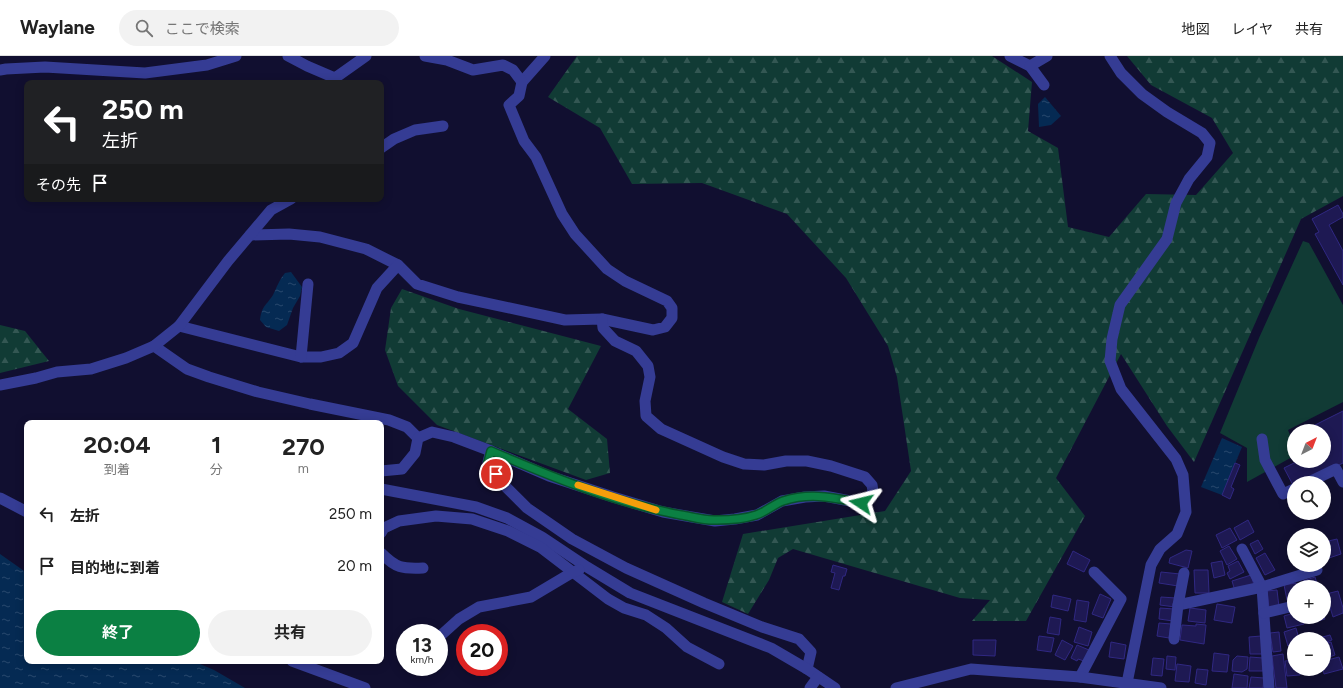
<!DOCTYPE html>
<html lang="ja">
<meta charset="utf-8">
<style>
body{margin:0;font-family:Figtree,"Noto Sans JP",sans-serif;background:#f2f2f2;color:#222;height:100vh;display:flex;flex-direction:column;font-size:15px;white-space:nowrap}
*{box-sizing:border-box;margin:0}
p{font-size:13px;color:#767676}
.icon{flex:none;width:22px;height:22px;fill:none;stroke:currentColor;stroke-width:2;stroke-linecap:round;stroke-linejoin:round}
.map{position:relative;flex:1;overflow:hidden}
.drawer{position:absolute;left:24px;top:364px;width:360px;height:244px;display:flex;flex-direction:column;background:#fff;border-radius:8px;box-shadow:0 2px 10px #0003}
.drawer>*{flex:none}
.guide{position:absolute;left:24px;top:24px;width:360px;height:122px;border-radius:8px;box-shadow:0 2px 10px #0003;background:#202124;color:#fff;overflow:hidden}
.needle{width:26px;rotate:42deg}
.fabs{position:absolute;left:1287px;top:368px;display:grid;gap:8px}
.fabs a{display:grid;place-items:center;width:44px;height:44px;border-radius:50%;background:#fff;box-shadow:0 2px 10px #0003;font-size:20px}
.speed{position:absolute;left:396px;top:568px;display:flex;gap:8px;font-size:20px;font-weight:700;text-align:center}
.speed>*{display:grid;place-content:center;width:52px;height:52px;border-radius:50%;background:#fff;box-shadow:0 2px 10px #0003;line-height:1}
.speed small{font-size:10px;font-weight:400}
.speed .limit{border:6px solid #d22;background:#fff;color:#111}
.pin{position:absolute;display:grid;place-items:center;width:34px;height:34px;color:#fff;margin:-17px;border:2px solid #fff;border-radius:50%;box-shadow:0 1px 4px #0007}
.me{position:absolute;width:44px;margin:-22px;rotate:280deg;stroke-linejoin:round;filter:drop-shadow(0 0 3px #0008)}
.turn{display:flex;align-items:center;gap:14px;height:84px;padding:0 12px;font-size:18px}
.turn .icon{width:52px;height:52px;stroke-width:2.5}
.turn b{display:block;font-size:28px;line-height:34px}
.then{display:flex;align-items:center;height:38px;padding:0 12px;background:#0003;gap:8px;font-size:15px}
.eta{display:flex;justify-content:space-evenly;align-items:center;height:68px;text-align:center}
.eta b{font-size:24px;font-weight:700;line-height:28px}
.action{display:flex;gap:8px;margin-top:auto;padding:8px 12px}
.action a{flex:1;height:46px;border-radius:24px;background:#0b8043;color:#fff;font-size:16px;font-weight:700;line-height:46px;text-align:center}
.action a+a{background:#f2f2f2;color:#222}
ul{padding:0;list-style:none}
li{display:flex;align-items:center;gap:12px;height:52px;padding:0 12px}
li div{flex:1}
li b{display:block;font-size:15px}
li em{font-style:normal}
header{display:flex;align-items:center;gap:24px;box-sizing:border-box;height:56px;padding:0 20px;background:#fff;border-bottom:1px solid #e0e0e0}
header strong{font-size:19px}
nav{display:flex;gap:22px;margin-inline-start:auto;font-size:14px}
.search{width:280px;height:36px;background:#f2f2f2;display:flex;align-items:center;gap:10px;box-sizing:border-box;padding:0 14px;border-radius:22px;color:#767676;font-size:15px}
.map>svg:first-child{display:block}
.forest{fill:url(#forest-firs)}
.park{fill:#113b35}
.water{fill:url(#water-ripples)}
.building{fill:#1e1953;stroke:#302882}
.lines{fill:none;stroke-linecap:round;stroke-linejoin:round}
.minor{stroke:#353c94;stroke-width:11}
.route-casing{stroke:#07532c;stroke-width:10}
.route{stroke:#0b8043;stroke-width:7}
.slow{stroke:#f59e0b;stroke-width:7}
</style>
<header>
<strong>Waylane</strong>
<div class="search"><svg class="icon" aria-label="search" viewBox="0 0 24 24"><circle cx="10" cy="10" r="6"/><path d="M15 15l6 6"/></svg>ここで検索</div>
<nav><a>地図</a><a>レイヤ</a><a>共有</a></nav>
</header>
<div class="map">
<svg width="1343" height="632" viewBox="0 0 1343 632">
<defs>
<pattern id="forest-firs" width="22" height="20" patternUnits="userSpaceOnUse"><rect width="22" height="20" fill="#113b35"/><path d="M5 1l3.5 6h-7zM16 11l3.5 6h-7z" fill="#335753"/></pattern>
<pattern id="water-ripples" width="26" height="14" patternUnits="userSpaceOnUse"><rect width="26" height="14" fill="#052a53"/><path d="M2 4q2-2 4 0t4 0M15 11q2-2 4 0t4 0" fill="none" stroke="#29486d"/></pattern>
</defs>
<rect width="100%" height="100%" fill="#110f30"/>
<g class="forest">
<polygon points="577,0 992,0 1032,26 1028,75 1058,92 1068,171 1109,181 1146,138 1196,139 1233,97 1212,62 1151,29 1127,0 1343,0 1343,140 1301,163 1194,406 1167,370 1121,298 1056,422 1085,460 1026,565 972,565 990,544 960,542 793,493 778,502 769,524 748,558 722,546 743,478 885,455 911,415 897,321 888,290 846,222 787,158 702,127 632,128 600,72 548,41"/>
<polygon points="402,233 459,253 601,290 568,353 607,383 610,417 586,424 437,369 398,330 385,294 391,252"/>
<polygon points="0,269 25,275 49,305 0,317"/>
</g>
<polygon class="park" points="1303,185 1309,187 1343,249 1343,346 1288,374 1294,389 1294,400 1247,426 1247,392 1220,377 1259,282"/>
<g class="water">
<polygon points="1045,41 1061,60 1051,69 1039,71 1038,48"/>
<path d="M 291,216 L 302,231 L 300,240 L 293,252 L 287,269 L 279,275 L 266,271 L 260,264 C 262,249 266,250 273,239 C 277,231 279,224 285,217 Z"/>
<polygon points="1222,382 1242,391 1222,439 1201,431"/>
<polygon points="0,498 27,517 27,605 193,605 214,614 245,632 0,632"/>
</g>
<g class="building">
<polygon points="1338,149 1343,158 1343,161 1329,169 1343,195 1343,229 1315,178 1319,176 1312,163"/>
<polygon points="1343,355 1343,407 1301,427 1294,427 1294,431 1284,412 1298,405 1324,405 1324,375 1303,375"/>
<polygon points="1235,407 1240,409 1231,431 1234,433 1230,443 1222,439"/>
<polygon points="1248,464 1254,476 1240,484 1234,472"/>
<polygon points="1230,472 1237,484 1222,492 1216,479"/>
<polygon points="1337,483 1341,498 1326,503 1324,498 1324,486"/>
<polygon points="1258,484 1263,493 1255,498 1250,488"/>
<polygon points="1229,490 1237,503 1227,509 1220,495"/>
<polygon points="1186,494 1192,495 1188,512 1169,507 1170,502"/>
<polygon points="1073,495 1090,504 1084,516 1067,508"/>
<polygon points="1265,497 1275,514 1265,519 1256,502"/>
<polygon points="1222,505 1225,519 1214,522 1211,507"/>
<polygon points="1238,505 1244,516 1230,523 1227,517 1230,515 1228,510"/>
<polygon points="833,509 847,513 845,520 843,520 839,534 831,532 835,517 831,516"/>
<polygon points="1194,514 1208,514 1209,537 1195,537"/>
<polygon points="1161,516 1180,518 1178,530 1159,527"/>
<polygon points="1251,519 1254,529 1235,535 1232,525"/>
<polygon points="1315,521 1318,531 1305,531 1303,525"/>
<polygon points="1296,527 1297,531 1294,531 1294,543 1287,544 1284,529"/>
<polygon points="1277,534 1279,551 1269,552 1267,535"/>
<polygon points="1338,535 1343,552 1343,557 1333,561 1326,538"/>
<polygon points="1100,538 1111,543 1103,562 1092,558"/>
<polygon points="1053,539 1071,543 1068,555 1051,551"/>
<polygon points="1161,541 1176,542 1175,551 1160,549"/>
<polygon points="1077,544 1089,546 1086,566 1074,564"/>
<polygon points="1217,548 1235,551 1232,567 1214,564"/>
<polygon points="1160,552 1174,553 1173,565 1159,563"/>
<polygon points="1190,552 1206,554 1205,567 1188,565"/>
<polygon points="1294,557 1294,561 1302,561 1304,568 1287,572 1284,560"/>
<polygon points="1050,561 1061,563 1059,579 1047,577"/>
<polygon points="1312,561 1324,561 1325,563 1314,566"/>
<polygon points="1159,567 1171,568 1169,582 1157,580"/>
<polygon points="1196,568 1206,569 1204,588 1180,584 1182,569 1196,570"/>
<polygon points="1079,571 1092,576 1088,590 1074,586"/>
<polygon points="1296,572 1299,583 1294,583 1294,588 1288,590 1284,576"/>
<polygon points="1279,576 1281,595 1273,596 1270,577"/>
<polygon points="1330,579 1332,584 1324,587 1324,583 1320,583 1319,582"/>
<polygon points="1039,580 1054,582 1051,596 1037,594"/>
<polygon points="1261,580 1263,598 1250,598 1249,581"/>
<polygon points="973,584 996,584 995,600 973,599"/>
<polygon points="1062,584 1073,590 1065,604 1055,599"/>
<polygon points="1111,586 1126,589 1124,603 1109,601"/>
<polygon points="1331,586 1335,599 1324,603 1324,588"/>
<polygon points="1077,589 1089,594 1084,605 1078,603 1077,605 1071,602"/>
<polygon points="1214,597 1229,599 1227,616 1212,615"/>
<polygon points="1283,598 1287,632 1276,632 1272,600"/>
<polygon points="1167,600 1176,601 1175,614 1166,613"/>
<polygon points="1237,600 1248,601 1247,613 1242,616 1232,615 1233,604"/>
<polygon points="1250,601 1263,602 1263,615 1249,615"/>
<polygon points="1339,601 1343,613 1324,618 1323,613 1324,613 1324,605"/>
<polygon points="1153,602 1164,603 1162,620 1151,619"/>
<polygon points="1294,604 1294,613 1299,613 1300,619 1287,620 1285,605"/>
<polygon points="1177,608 1191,610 1189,626 1175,625"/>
<polygon points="1197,613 1208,614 1206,629 1195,627"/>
<polygon points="1234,618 1248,620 1247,632 1232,632"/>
<polygon points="1251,621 1264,622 1263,632 1249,632"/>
</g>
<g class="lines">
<g class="minor">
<polyline points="288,0 307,10 335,22 366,0"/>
<polyline points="1010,0 1030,10 1044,29"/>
<polyline points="1110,0 1121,17 1142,38 1167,56 1202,77 1210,87 1207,101 1189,123 1176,147 1167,183 1120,249 1112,283 1110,305 1121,333 1176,403 1183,419 1186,456 1177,478 1160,493 1151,509 1127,627"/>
<polyline points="1030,10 1047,0"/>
<polyline points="0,14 6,13 45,11 145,17 207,9 236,0"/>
<polyline points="522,26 545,0"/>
<polyline points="381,92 394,83 415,74 443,70"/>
<polyline points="250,179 289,178 320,181 366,193 398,209 417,228 458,241 565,264 602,263 653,274 665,271 672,262 672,252 667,245 625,225 607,213 575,178 562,158 536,101 524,85 509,49 519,40 522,26 513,14 503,9 473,14 447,4 425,0"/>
<polyline points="179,270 301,301 321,301 339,297 353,287 377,232 398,209"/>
<polyline points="154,290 187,313 209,321 258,336 310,348 389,364 407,371 418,382"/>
<polyline points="301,301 308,228"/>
<polyline points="0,329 36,322 57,316 91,313 126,302 154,290 179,270 228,205 271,154 291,143"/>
<polyline points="1262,383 1265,404 1283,438 1294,433"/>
<polyline points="491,395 488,406 504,429 527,452 572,483 626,512 704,547 762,571 799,583 811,596 807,613"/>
<polyline points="381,415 402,413 415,397 418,382 432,376 454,381 491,395 549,420 613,441 663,456 715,465 735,463 757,459 782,445 805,441 824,440 861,447 870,441 873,435 872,429 865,421 831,410 807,405 786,405 764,409 744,408 723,401 661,373 646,360 645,345 650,321 648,310 636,295 615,285 603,272 602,263"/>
<polyline points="1307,427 1336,413 1343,426"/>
<polyline points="381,433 476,451 507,462 542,481 587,511 630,537 771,592 807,613 835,632"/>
<polyline points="0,442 27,456"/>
<polyline points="381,477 384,472 399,465 436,460 472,463 508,475 540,491 608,543 624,552 646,559 666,572 687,591 719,608"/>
<polyline points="1242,493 1262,531 1269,632"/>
<path d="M 381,497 C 396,512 402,513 423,512"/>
<polyline points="1178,549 1262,531 1317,514"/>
<polyline points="1264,557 1294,550"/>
<polyline points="439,581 459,563 479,551 531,541 573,516 579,514"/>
<polyline points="1174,583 1178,549 1184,517"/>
<polyline points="292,605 365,632"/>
<polyline points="1080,621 1121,543 1094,516"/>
<polyline points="810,632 818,621"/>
<polyline points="896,632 971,613 1080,621 1161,632"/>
</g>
</g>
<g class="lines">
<g class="route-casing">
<path id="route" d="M 496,418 L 488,406 L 491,395 C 552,421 616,447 681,459 C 693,461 706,465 717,464 C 730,464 744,463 756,459 C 766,456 774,448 783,445 C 811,436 834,442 861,447"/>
</g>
<use href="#route" class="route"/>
<polyline class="slow" points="578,429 656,454"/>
</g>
</svg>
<div class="fabs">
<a><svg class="needle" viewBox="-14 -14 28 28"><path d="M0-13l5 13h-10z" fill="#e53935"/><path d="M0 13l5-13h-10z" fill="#767676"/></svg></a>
<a><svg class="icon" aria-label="search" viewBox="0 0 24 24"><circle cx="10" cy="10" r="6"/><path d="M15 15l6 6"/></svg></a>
<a><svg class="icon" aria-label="layers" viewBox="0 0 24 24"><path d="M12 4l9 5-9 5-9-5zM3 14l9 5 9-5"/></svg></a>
<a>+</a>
<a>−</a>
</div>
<div class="speed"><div>13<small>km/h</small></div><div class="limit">20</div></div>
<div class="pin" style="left:496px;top:418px;background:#d93025"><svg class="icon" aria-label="arrive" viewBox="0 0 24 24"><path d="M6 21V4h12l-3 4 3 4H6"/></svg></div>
<svg class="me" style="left:861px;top:447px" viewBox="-20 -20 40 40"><path d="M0-17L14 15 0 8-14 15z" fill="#0b8043" stroke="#fff" stroke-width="4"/></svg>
<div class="guide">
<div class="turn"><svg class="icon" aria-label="left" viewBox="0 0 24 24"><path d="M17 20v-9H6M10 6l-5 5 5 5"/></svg><div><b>250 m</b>左折</div></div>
<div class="then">その先<svg class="icon" aria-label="arrive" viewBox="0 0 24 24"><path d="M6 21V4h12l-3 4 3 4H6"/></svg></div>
</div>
<section class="drawer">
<div class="eta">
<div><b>20:04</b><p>到着</p></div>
<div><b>1</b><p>分</p></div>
<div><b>270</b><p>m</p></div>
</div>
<ul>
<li><svg class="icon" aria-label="left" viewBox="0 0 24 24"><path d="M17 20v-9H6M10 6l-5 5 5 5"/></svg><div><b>左折</b></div><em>250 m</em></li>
<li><svg class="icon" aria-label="arrive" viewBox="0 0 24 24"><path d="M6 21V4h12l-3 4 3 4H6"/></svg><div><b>目的地に到着</b></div><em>20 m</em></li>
</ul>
<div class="action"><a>終了</a><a>共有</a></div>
</section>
</div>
